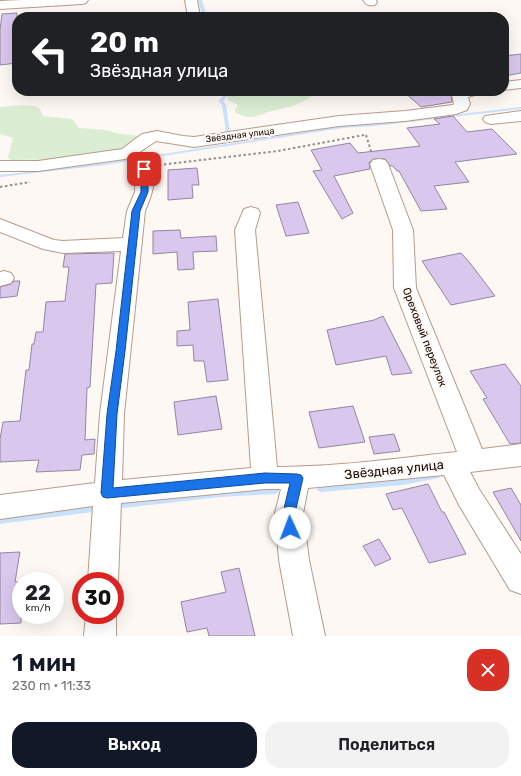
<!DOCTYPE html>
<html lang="ru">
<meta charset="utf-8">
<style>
body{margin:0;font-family:Rubik,sans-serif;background:#f2f2f2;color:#202124;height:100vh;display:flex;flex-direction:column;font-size:15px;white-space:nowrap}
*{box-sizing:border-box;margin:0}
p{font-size:13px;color:#757577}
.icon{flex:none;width:22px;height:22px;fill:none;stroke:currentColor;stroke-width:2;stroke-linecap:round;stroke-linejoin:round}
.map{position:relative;height:636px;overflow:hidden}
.side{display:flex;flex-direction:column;background:#fff;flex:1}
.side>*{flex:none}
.hud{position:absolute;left:12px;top:12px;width:497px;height:84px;border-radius:16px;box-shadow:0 4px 16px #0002;background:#202124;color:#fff;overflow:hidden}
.speed{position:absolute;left:12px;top:572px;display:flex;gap:8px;font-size:20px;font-weight:700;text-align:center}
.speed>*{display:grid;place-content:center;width:52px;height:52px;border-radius:50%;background:#fff;box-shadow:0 4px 16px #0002;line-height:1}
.speed small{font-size:10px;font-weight:400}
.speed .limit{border:6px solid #d22;background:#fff;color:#111}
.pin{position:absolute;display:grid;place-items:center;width:34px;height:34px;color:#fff;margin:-17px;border-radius:8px;box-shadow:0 2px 6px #0006}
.me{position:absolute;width:44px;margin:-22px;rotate:358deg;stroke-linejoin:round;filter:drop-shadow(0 0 3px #0008)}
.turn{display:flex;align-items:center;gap:14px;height:84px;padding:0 12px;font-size:18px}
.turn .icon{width:52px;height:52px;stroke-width:2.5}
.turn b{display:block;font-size:28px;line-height:34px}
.round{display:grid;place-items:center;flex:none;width:42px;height:42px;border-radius:16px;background:#f2f2f2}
.summary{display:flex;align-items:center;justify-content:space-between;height:68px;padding:0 12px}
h1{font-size:24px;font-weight:600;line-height:30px;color:#111827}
.primary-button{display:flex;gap:8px;margin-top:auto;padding:8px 12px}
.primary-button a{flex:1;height:46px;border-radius:16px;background:#111827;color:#fff;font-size:16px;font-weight:600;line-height:46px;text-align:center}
.primary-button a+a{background:#f2f2f2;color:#202124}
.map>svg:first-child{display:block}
.green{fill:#dbeed4}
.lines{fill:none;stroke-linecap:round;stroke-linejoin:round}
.stream{fill:#cae1fc;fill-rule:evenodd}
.building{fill:#d9c7ed;stroke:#9286a0}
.minor-casing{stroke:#b79b8a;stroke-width:2}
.path{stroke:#968e8a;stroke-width:2;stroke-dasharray:2.5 2.5;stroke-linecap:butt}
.minor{fill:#fff;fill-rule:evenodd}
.route{fill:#1a73e8;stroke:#114b97}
.labels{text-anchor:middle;stroke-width:4;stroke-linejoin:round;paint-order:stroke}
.far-street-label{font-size:9px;fill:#140a05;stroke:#fef8f4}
.street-label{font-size:11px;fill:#140a05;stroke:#fef8f4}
.near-street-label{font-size:13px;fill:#140a05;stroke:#fef8f4}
</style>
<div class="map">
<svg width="521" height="636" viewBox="0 0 521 636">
<rect width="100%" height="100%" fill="#fef8f4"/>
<g class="green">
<path d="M 231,91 L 318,91 C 303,104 291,107 272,111 C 257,115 252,121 236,113 L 235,110 L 238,105 L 228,100 L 227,95 Z"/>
<polygon points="21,105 35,106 40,109 43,116 72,119 79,128 105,130 122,134 139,136 146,145 70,159 12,160 8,158 13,138 0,134 0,107"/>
</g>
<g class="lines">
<g class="stream">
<polygon points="198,0 202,0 207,17 203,17"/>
<polygon points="227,91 231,91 223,101 226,105 230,132 228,133 226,132 222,105 219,101"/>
<polygon points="521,107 521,109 375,126 343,128 105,165 0,177 0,175 105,163 343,126 375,124"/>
<polygon points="436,473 439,474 440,476 439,478 403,485 321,492 318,491 317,489 318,487 321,486 403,479"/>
<polygon points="275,488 278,489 279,491 278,493 275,494 220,497 124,508 121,507 120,505 121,503 124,502 220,491"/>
<polygon points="93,506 96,507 97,509 96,511 93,512 0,524 0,518"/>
</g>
</g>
<g class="building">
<polygon points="17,13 17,63 0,65 0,30 2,14"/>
<polygon points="521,54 521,73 504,76 504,56"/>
<polygon points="403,91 454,91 451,95 452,102 421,107"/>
<polygon points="453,116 467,132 492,129 517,154 455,162 469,182 434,186 447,209 421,211 399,171 397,171 393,166 390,166 385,159 373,159 369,163 370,169 334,176 353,213 342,219 313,171 322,170 311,150 350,143 358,153 420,146 407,128 440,124 434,119"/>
<polygon points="197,168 199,185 192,185 193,198 168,200 168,170"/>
<polygon points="298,202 309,233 286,236 276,205"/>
<polygon points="180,230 181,238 216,236 217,251 193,252 194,269 178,270 177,252 153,254 153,231"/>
<polygon points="114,253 112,283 96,284 90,387 87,388 85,440 95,439 94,454 82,455 80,470 36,472 39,460 0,462 0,439 3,422 20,421 26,370 29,370 32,344 34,344 36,332 43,332 46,302 65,301 69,267 63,267 65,254"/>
<polygon points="461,253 470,263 495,296 451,305 422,261"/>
<polygon points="14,281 20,281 17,296 0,298 0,287 11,284"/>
<polygon points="218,299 228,380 207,382 204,361 194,361 193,345 177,346 177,331 190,330 188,302"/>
<polygon points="383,316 412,373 392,375 386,356 336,365 327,330 374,320"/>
<polygon points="505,364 521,386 521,443 510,444 483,399 487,398 470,371"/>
<polygon points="216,396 222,429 178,435 174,402"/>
<polygon points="353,406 365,442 319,448 309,412"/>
<polygon points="394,434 400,451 374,454 369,437"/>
<polygon points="428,484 442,512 444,512 466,554 429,563 402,508 393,510 386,494"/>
<polygon points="511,488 521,505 521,541 493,492"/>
<polygon points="379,539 391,559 375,566 363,546"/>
<polygon points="20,552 15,582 21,582 21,623 0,624 0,553"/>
<polygon points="239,568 255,636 209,636 207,628 187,632 181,602 226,592 221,572"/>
</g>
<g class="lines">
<g class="minor-casing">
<g id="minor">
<polygon points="21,0 88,0 86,3 82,4 0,9 0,1"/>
<polygon points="185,0 197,0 200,17 188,17"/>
<path d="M 363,0 L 376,0 L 377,2 L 375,5 C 369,6 366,5 363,0 Z"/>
<polygon points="521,80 521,88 504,90 504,82"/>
<polygon points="456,91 481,91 478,94 468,97 470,104 467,110 456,114 405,121 339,126 194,147 156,141 134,156 125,159 38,171 0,171 0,161 38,161 122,149 142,134 157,131 183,136 194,137 339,116 405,111 453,105 454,104 452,95"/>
<polygon points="521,111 521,121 491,124 485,122 483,119 485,116"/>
<path d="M 379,159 L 385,160 L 388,164 L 413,230 L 416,288 L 482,449 L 521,444 L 521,466 L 470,472 L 479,489 L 521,554 L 521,594 L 510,590 L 459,505 L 444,475 L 308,488 L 303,513 L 309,560 L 325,636 L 293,636 L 279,560 L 275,513 L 281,489 L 265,489 L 121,503 L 118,581 L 115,588 L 115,581 L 88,581 L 93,506 L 0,519 L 0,495 L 95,483 L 100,414 L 121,251 L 63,253 L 43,249 L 0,232 L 0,219 L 54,240 L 63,241 L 123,238 L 127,211 L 135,192 L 135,169 L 138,165 L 144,164 L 150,165 C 159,178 150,199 145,211 L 124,414 L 122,480 L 251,468 L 235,230 L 244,209 L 251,207 L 258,209 L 260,213 L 255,230 L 277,467 C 337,467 397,458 457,452 L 394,288 L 393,230 L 370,164 L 373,160 Z"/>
<polygon points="4,271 11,273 14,278 11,283 0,286 0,272"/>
<polygon points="115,612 116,615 116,636 84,636 86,615 115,615"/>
</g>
</g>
<g class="path">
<polyline points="366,135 371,151"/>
<polyline points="159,165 278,151 364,135"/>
<polyline points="0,187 30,182"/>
</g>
<use href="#minor" class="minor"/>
</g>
<polygon class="route" points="144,167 148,169 148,192 140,211 125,351 117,414 113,488 265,473 297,474 301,475 303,478 295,513 296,528 295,532 290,534 286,532 283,513 290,483 265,483 107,498 103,497 101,493 107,414 116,351 132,211 141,192 141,169"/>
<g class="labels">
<g class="far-street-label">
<text transform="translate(240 135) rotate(-7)" y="3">Звёздная улица</text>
</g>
<g class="street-label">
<text transform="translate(425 337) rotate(69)" y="4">Ореховый переулок</text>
</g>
<g class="near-street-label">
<text transform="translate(394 469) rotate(-6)" y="5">Звёздная улица</text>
</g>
</g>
</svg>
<div class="speed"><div>22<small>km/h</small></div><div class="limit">30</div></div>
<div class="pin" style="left:144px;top:169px;background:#d93025"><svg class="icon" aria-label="arrive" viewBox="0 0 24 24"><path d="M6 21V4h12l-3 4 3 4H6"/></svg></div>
<svg class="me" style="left:290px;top:528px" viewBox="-20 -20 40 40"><circle r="19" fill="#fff"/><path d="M0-13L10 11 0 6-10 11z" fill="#1a73e8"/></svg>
<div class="hud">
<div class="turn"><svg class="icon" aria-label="left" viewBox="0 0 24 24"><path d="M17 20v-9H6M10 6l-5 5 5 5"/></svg><div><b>20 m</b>Звёздная улица</div></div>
</div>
</div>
<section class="side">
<div class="summary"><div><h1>1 мин</h1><p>230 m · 11:33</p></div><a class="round" style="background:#d93025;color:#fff"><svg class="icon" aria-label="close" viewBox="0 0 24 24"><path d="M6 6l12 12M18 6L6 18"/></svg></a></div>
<div class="primary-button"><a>Выход</a><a>Поделиться</a></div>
</section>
